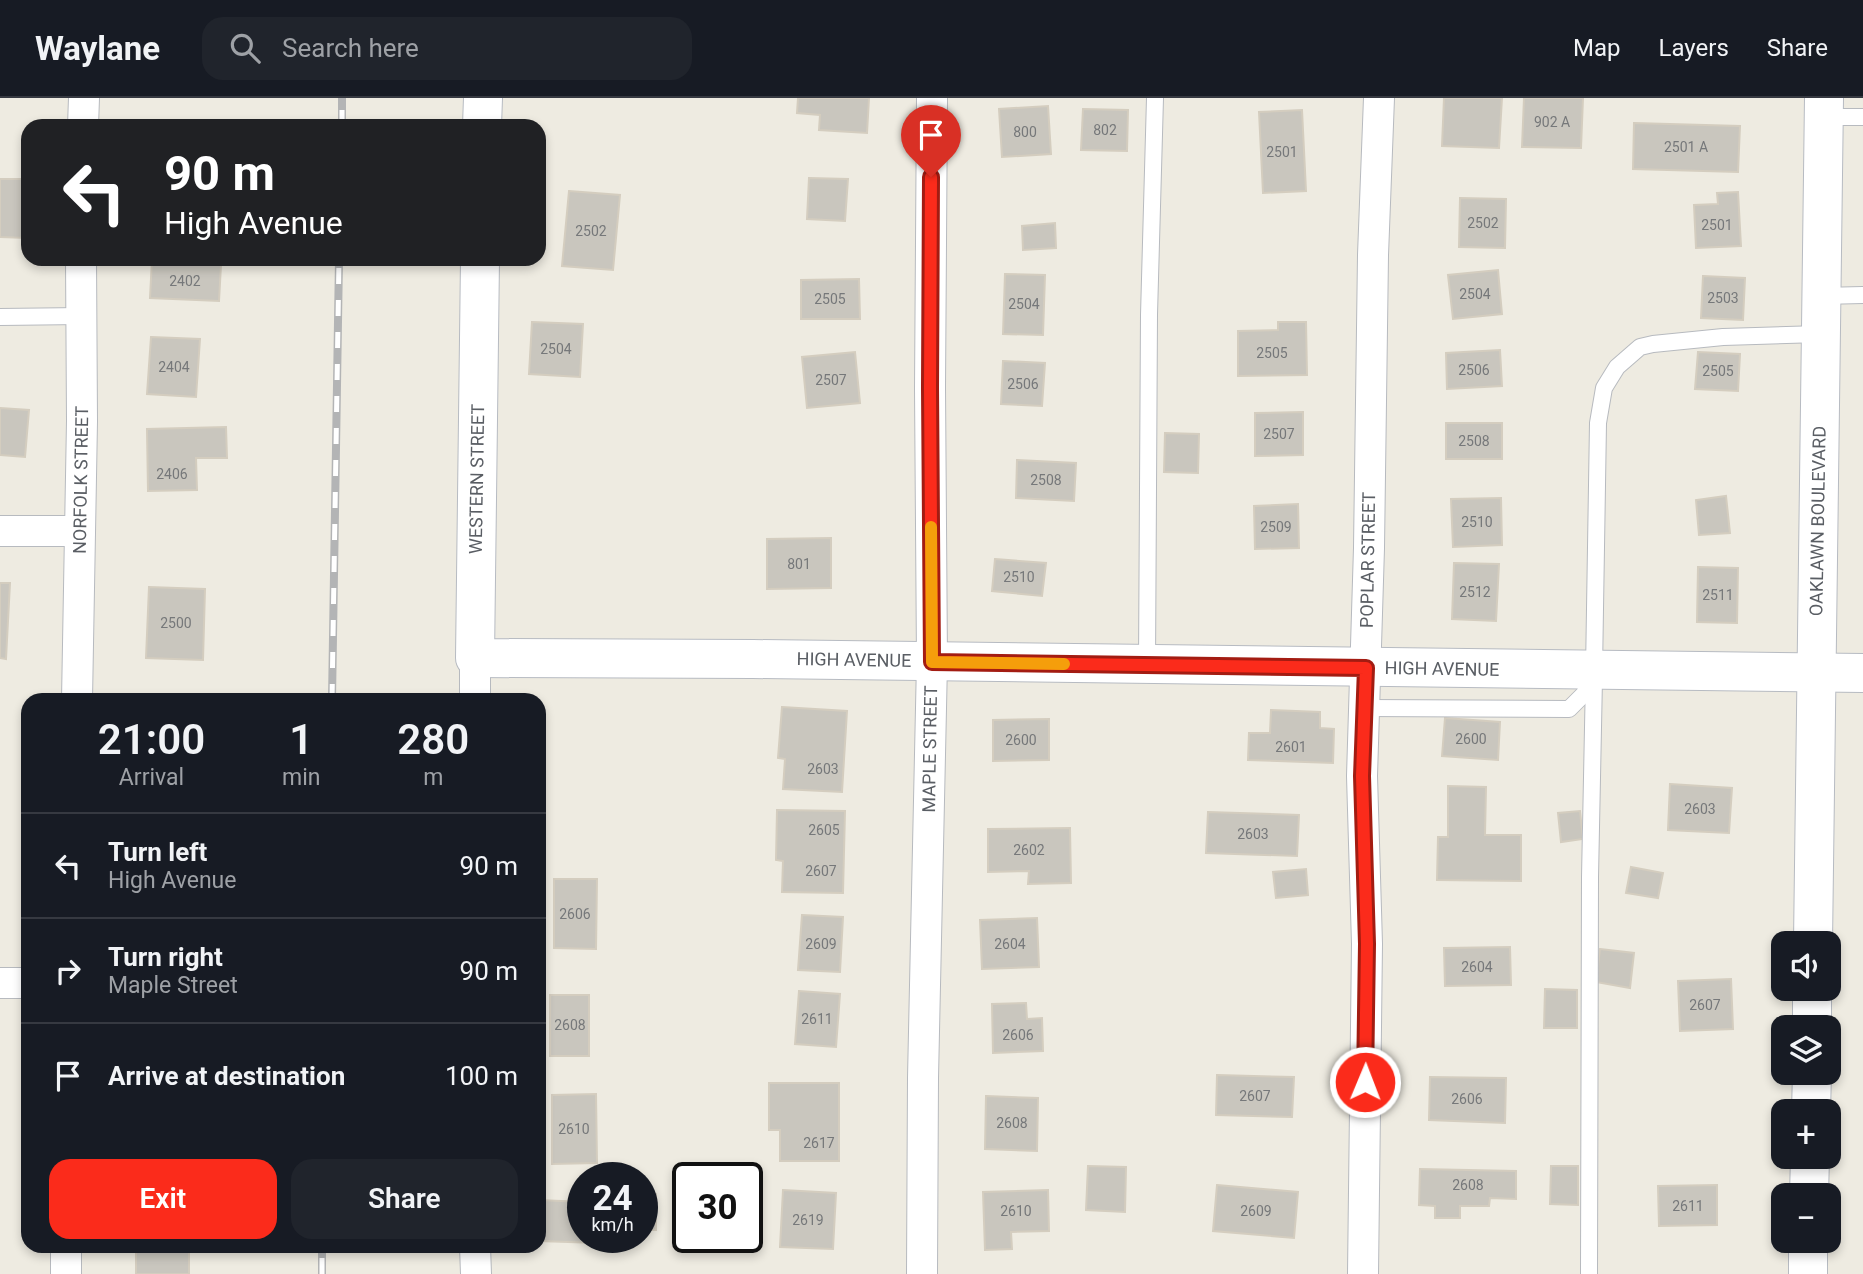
<!DOCTYPE html>
<meta charset="utf-8">
<style>
body{margin:0;font-family:Roboto,sans-serif;background:#20242c;color:#f1f3f6;height:100vh;display:flex;flex-direction:column;font-size:26px;white-space:nowrap}
*{box-sizing:border-box;margin:0}
p{font-size:23px;color:#9ea1a6}
.icon{flex:none;width:38px;height:38px;fill:none;stroke:currentColor;stroke-width:2;stroke-linecap:round;stroke-linejoin:round}
.map{position:relative;flex:1;overflow:hidden}
.panel{position:absolute;left:21px;top:595px;width:525px;height:560px;display:flex;flex-direction:column;background:#171b24;border-radius:21px;box-shadow:0 4px 10px #0003}
.panel>*{flex:none}
.guide{position:absolute;left:21px;top:21px;width:525px;height:147px;border-radius:21px;box-shadow:0 4px 10px #0003;background:#202124;color:#fff;overflow:hidden}
.controls{position:absolute;left:1771px;top:833px;display:grid;gap:14px}
.controls a{display:grid;place-items:center;width:70px;height:70px;border-radius:14px;background:#171b24;box-shadow:0 4px 10px #0003;font-size:35px}
.speed{position:absolute;left:567px;top:1064px;display:flex;gap:14px;font-size:35px;font-weight:700;text-align:center}
.speed>*{display:grid;place-content:center;width:91px;height:91px;border-radius:50%;background:#171b24;box-shadow:0 4px 10px #0003;line-height:1}
.speed small{font-size:18px;font-weight:400}
.speed .limit{border:4px solid #111;border-radius:10px;background:#fff;color:#111}
.pin{position:absolute;display:grid;place-items:center;width:60px;height:60px;color:#fff;margin:-72px -30px;border-radius:50% 50% 50% 0;rotate:-45deg;box-shadow:0 0 7px #0007}
.pin .icon{rotate:45deg}
.me{position:absolute;width:77px;margin:-38px;rotate:1deg;stroke-linejoin:round;filter:drop-shadow(0 0 5px #0008)}
.turn{display:flex;align-items:center;gap:24px;height:147px;padding:0 28px;font-size:32px}
.turn .icon{width:91px;height:91px;stroke-width:2.5}
.turn b{display:block;font-size:49px;line-height:60px}
.eta{display:flex;justify-content:space-evenly;align-items:center;height:119px;text-align:center}
.eta b{font-size:42px;font-weight:600;line-height:49px}
.cta{display:flex;gap:14px;margin-top:auto;padding:14px 28px}
.cta a{flex:1;height:80px;border-radius:21px;background:#fb2b1b;color:#fff;font-size:28px;font-weight:600;line-height:80px;text-align:center}
.cta a+a{background:#20242c;color:#f1f3f6}
ul{padding:0;list-style:none}
li{display:flex;align-items:center;gap:21px;height:105px;padding:0 28px;border-top:2px solid #363941}
li div{flex:1}
li b{display:block;font-size:26px}
li em{font-style:normal}
header{display:flex;align-items:center;gap:42px;box-sizing:border-box;height:98px;padding:0 35px;background:#171b24;border-bottom:2px solid #363941}
header strong{font-size:33px}
nav{display:flex;gap:38px;margin-inline-start:auto;font-size:24px}
.search{width:490px;height:63px;background:#20242c;display:flex;align-items:center;gap:18px;box-sizing:border-box;padding:0 24px;border-radius:21px;color:#9ea1a6;font-size:26px}
.map>svg:first-child{display:block}
.building{fill:#c9c6be;stroke:#d4cdbf;stroke-width:2}
.lines{fill:none;stroke-linecap:round;stroke-linejoin:round}
.lane-casing{stroke:#b7babf;stroke-width:18}
.street-casing{stroke:#b7babf;stroke-width:32}
.secondary-casing{stroke:#b7bbc2;stroke-width:40}
.lane{stroke:#fff;stroke-width:16}
.street{stroke:#fff;stroke-width:30}
.secondary{stroke:#fff;stroke-width:38}
.rail-casing{stroke:#b3b4b5;stroke-width:8}
.rail{stroke:#fff;stroke-width:5;stroke-dasharray:16;stroke-linecap:butt}
.route-casing{stroke:#a31c12;stroke-width:18}
.route{stroke:#fb2b1b;stroke-width:12}
.slow{stroke:#f59e0b;stroke-width:12}
.labels{text-anchor:middle;stroke-width:5;stroke-linejoin:round;paint-order:stroke}
.number-label{font-size:14px;fill:#76787a}
.street-label{font-size:18px;fill:#5a5e64;stroke:#fff}
</style>
<header>
<strong>Waylane</strong>
<div class="search"><svg class="icon" aria-label="search" viewBox="0 0 24 24"><circle cx="10" cy="10" r="6"/><path d="M15 15l6 6"/></svg>Search here</div>
<nav><a>Map</a><a>Layers</a><a>Share</a></nav>
</header>
<div class="map">
<svg width="1863" height="1176" viewBox="0 0 1863 1176">
<rect width="100%" height="100%" fill="#eeebe1"/>
<g class="building">
<polygon points="798,0 869,0 867,35 819,32 820,17 797,15"/>
<polygon points="1444,0 1502,0 1499,50 1442,48"/>
<polygon points="1524,0 1583,0 1581,50 1522,49"/>
<polygon points="1048,8 1051,56 1002,59 999,11"/>
<polygon points="1083,11 1128,12 1127,53 1081,52"/>
<polygon points="1302,12 1306,93 1263,95 1259,14"/>
<polygon points="1634,25 1740,28 1738,74 1633,71"/>
<polygon points="809,80 848,81 845,123 807,121"/>
<polygon points="0,81 27,81 27,140 0,139"/>
<polygon points="569,93 620,97 613,172 562,168"/>
<polygon points="1738,94 1741,148 1696,150 1694,107 1718,106 1717,95"/>
<polygon points="1460,100 1506,101 1505,150 1459,149"/>
<polygon points="1055,125 1056,150 1023,152 1022,128"/>
<polygon points="152,161 198,161 198,165 221,167 219,203 150,200"/>
<polygon points="1498,172 1502,216 1453,221 1448,177"/>
<polygon points="1005,176 1045,177 1043,237 1003,236"/>
<polygon points="1703,178 1745,180 1743,222 1701,220"/>
<polygon points="859,181 860,221 801,221 801,182"/>
<polygon points="532,224 583,226 580,279 529,276"/>
<polygon points="1278,224 1306,224 1307,277 1238,278 1238,233 1278,232"/>
<polygon points="151,239 200,241 196,299 147,296"/>
<polygon points="1500,252 1502,288 1447,291 1446,255"/>
<polygon points="855,254 860,305 807,310 802,259"/>
<polygon points="1698,254 1740,256 1738,293 1695,291"/>
<polygon points="1003,263 1045,265 1042,308 1001,306"/>
<polygon points="0,310 29,312 25,359 0,357"/>
<polygon points="1303,314 1303,357 1255,358 1255,315"/>
<rect x="1446" y="325" width="56" height="36"/>
<polygon points="226,329 227,360 196,360 197,392 148,393 147,331"/>
<polygon points="1165,335 1199,336 1198,375 1164,374"/>
<polygon points="1017,362 1076,365 1074,403 1016,400"/>
<polygon points="1726,398 1730,435 1699,437 1696,402"/>
<polygon points="1501,400 1502,447 1453,449 1451,401"/>
<polygon points="1298,406 1299,450 1255,451 1254,408"/>
<polygon points="831,440 831,490 767,491 767,441"/>
<polygon points="995,461 1046,465 1042,498 992,493"/>
<polygon points="1454,465 1499,466 1496,523 1452,521"/>
<polygon points="1698,469 1738,470 1737,525 1697,524"/>
<polygon points="0,485 10,485 6,561 0,560"/>
<polygon points="149,489 205,491 203,562 146,560"/>
<polygon points="145,598 196,600 196,602 145,602"/>
<polygon points="782,609 847,613 842,694 783,691 785,661 778,660"/>
<polygon points="1271,612 1320,614 1320,630 1334,631 1333,665 1248,662 1249,635 1270,635"/>
<polygon points="1445,620 1500,624 1498,662 1442,658"/>
<polygon points="1049,621 1049,662 993,663 993,622"/>
<polygon points="1670,686 1732,690 1729,735 1668,732"/>
<polygon points="1448,688 1486,689 1485,737 1521,737 1521,783 1437,782 1438,739 1448,739"/>
<polygon points="777,712 845,713 843,795 782,794 783,763 776,762"/>
<polygon points="1580,713 1583,741 1561,744 1558,715"/>
<polygon points="1208,714 1299,717 1297,758 1206,755"/>
<polygon points="1070,730 1071,785 1028,786 1029,773 988,774 988,731"/>
<polygon points="1631,769 1663,775 1658,800 1626,795"/>
<polygon points="1306,771 1308,797 1276,800 1273,774"/>
<polygon points="554,781 597,781 596,851 554,850"/>
<polygon points="802,817 843,819 840,874 798,872"/>
<polygon points="1037,820 1039,869 982,871 980,822"/>
<polygon points="1510,849 1511,887 1445,888 1444,850"/>
<polygon points="1600,851 1634,855 1630,890 1596,884"/>
<polygon points="1731,881 1733,931 1680,933 1678,883"/>
<polygon points="1545,891 1577,892 1577,930 1544,930"/>
<polygon points="799,893 840,896 836,949 795,946"/>
<rect x="550" y="897" width="39" height="61"/>
<polygon points="1026,905 1027,921 1042,920 1043,953 993,955 992,906"/>
<polygon points="1217,977 1294,979 1292,1019 1216,1017"/>
<polygon points="1430,979 1506,980 1505,1025 1429,1022"/>
<polygon points="769,985 839,985 839,1063 780,1063 780,1032 769,1032"/>
<polygon points="596,996 597,1065 552,1066 552,997"/>
<polygon points="986,998 1038,1000 1037,1053 985,1051"/>
<polygon points="1088,1068 1126,1069 1125,1114 1086,1112"/>
<polygon points="1551,1068 1578,1068 1578,1107 1550,1106"/>
<polygon points="1420,1071 1516,1073 1516,1101 1490,1100 1489,1108 1460,1108 1460,1120 1435,1120 1435,1108 1419,1107"/>
<polygon points="1217,1087 1298,1094 1294,1140 1213,1133"/>
<polygon points="1717,1087 1717,1127 1659,1128 1658,1088"/>
<polygon points="783,1092 836,1095 833,1151 780,1149"/>
<polygon points="1048,1092 1049,1133 1011,1134 1012,1151 985,1152 983,1094"/>
<rect x="642" y="1096" width="14" height="36"/>
<polygon points="539,1102 583,1104 583,1139 597,1139 597,1145 539,1143"/>
<rect x="136" y="1148" width="53" height="28"/>
</g>
<g class="lines">
<g class="lane-casing">
<g id="lane">
<polyline points="1823,19 1863,19"/>
<polyline points="1821,198 1863,197"/>
<polyline points="0,219 82,218"/>
<polyline points="1147,567 1149,217 1155,0"/>
<polyline points="1364,610 1569,611 1584,596 1594,573 1598,325 1604,290 1617,269 1640,249 1653,246 1723,239 1820,236"/>
<polyline points="1589,1176 1590,779 1594,580"/>
</g>
</g>
<g class="street-casing">
<g id="street">
<polyline points="83,28 84,0"/>
<polyline points="0,433 80,433"/>
<polyline points="77,602 82,323 81,161"/>
<polyline points="475,602 475,560"/>
<polyline points="0,885 28,885"/>
<polyline points="475,1148 476,1176"/>
<polyline points="66,1176 66,1148"/>
<polyline points="922,1176 923,980 932,564 930,290 932,0"/>
<polyline points="1363,1176 1367,846 1362,678 1369,450 1373,157 1379,0"/>
</g>
</g>
<g class="secondary-casing">
<g id="secondary">
<polyline points="482,28 483,0"/>
<polyline points="480,161 475,560 753,561 1863,575"/>
<polyline points="1813,845 1824,0"/>
<polyline points="1812,929 1812,891"/>
<polyline points="1811,1013 1812,975"/>
<polyline points="1809,1097 1810,1059"/>
<polyline points="1808,1176 1808,1143"/>
</g>
</g>
<use href="#lane" class="lane"/>
<use href="#street" class="street"/>
<use href="#secondary" class="secondary"/>
<g class="rail-casing">
<g id="rail">
<polyline points="342,28 342,0"/>
<polyline points="332,602 339,161"/>
<polyline points="322,1176 322,1148"/>
</g>
</g>
<use href="#rail" class="rail"/>
</g>
<g class="lines">
<g class="route-casing">
<polyline id="route" points="931,79 930,290 932,564 1366,570 1362,678 1367,846 1365,984"/>
</g>
<use href="#route" class="route"/>
<polyline class="slow" points="931,429 932,564 1064,566"/>
</g>
<g class="labels">
<g class="number-label">
<text x="1552" y="29">902 A</text>
<text x="1105" y="37">802</text>
<text x="1025" y="39">800</text>
<text x="1686" y="54">2501 A</text>
<text x="1282" y="59">2501</text>
<text x="1483" y="130">2502</text>
<text x="1717" y="132">2501</text>
<text x="591" y="138">2502</text>
<text x="185" y="188">2402</text>
<text x="1475" y="201">2504</text>
<text x="1723" y="205">2503</text>
<text x="830" y="206">2505</text>
<text x="1024" y="211">2504</text>
<text x="556" y="256">2504</text>
<text x="1272" y="260">2505</text>
<text x="174" y="274">2404</text>
<text x="1474" y="277">2506</text>
<text x="1718" y="278">2505</text>
<text x="831" y="287">2507</text>
<text x="1023" y="291">2506</text>
<text x="1279" y="341">2507</text>
<text x="1474" y="348">2508</text>
<text x="172" y="381">2406</text>
<text x="1046" y="387">2508</text>
<text x="1477" y="429">2510</text>
<text x="1276" y="434">2509</text>
<text x="799" y="471">801</text>
<text x="1019" y="484">2510</text>
<text x="1475" y="499">2512</text>
<text x="1718" y="502">2511</text>
<text x="176" y="530">2500</text>
<text x="1471" y="646">2600</text>
<text x="1021" y="647">2600</text>
<text x="1291" y="654">2601</text>
<text x="823" y="676">2603</text>
<text x="1700" y="716">2603</text>
<text x="824" y="737">2605</text>
<text x="1253" y="741">2603</text>
<text x="1029" y="757">2602</text>
<text x="821" y="778">2607</text>
<text x="575" y="821">2606</text>
<text x="821" y="851">2609</text>
<text x="1010" y="851">2604</text>
<text x="1477" y="874">2604</text>
<text x="1705" y="912">2607</text>
<text x="817" y="926">2611</text>
<text x="570" y="932">2608</text>
<text x="1018" y="942">2606</text>
<text x="1255" y="1003">2607</text>
<text x="1467" y="1006">2606</text>
<text x="1012" y="1030">2608</text>
<text x="574" y="1036">2610</text>
<text x="819" y="1050">2617</text>
<text x="1468" y="1092">2608</text>
<text x="1688" y="1113">2611</text>
<text x="1016" y="1118">2610</text>
<text x="1256" y="1118">2609</text>
<text x="808" y="1127">2619</text>
</g>
<g class="street-label">
<text transform="translate(477 381) rotate(-89)" y="6">WESTERN STREET</text>
<text transform="translate(81 382) rotate(-89)" y="6">NORFOLK STREET</text>
<text transform="translate(1818 423) rotate(-89)" y="6">OAKLAWN BOULEVARD</text>
<text transform="translate(1368 462) rotate(-89)" y="6">POPLAR STREET</text>
<text transform="translate(854 562) rotate(1)" y="6">HIGH AVENUE</text>
<text transform="translate(1442 571) rotate(1)" y="6">HIGH AVENUE</text>
<text transform="translate(930 651) rotate(-89)" y="6">MAPLE STREET</text>
</g>
</g>
</svg>
<div class="controls">
<a><svg class="icon" aria-label="sound" viewBox="0 0 24 24"><path d="M4 9h4l5-4v14l-5-4H4zM17 9q2 3 0 6"/></svg></a>
<a><svg class="icon" aria-label="layers" viewBox="0 0 24 24"><path d="M12 4l9 5-9 5-9-5zM3 14l9 5 9-5"/></svg></a>
<a>+</a>
<a>−</a>
</div>
<div class="speed"><div>24<small>km/h</small></div><div class="limit">30</div></div>
<div class="pin" style="left:931px;top:79px;background:#d93025"><svg class="icon" aria-label="arrive" viewBox="0 0 24 24"><path d="M6 21V4h12l-3 4 3 4H6"/></svg></div>
<svg class="me" style="left:1365px;top:984px" viewBox="-20 -20 40 40"><circle r="17" fill="#fb2b1b" stroke="#fff" stroke-width="3"/><path d="M0-11L8 9 0 5-8 9z" fill="#fff"/></svg>
<div class="guide">
<div class="turn"><svg class="icon" aria-label="left" viewBox="0 0 24 24"><path d="M17 20v-9H6M10 6l-5 5 5 5"/></svg><div><b>90 m</b>High Avenue</div></div>
</div>
<section class="panel">
<div class="eta">
<div><b>21:00</b><p>Arrival</p></div>
<div><b>1</b><p>min</p></div>
<div><b>280</b><p>m</p></div>
</div>
<ul>
<li><svg class="icon" aria-label="left" viewBox="0 0 24 24"><path d="M17 20v-9H6M10 6l-5 5 5 5"/></svg><div><b>Turn left</b><p>High Avenue</p></div><em>90 m</em></li>
<li><svg class="icon" aria-label="right" viewBox="0 0 24 24"><path d="M7 20v-9h11M14 6l5 5-5 5"/></svg><div><b>Turn right</b><p>Maple Street</p></div><em>90 m</em></li>
<li><svg class="icon" aria-label="arrive" viewBox="0 0 24 24"><path d="M6 21V4h12l-3 4 3 4H6"/></svg><div><b>Arrive at destination</b></div><em>100 m</em></li>
</ul>
<div class="cta"><a>Exit</a><a>Share</a></div>
</section>
</div>
